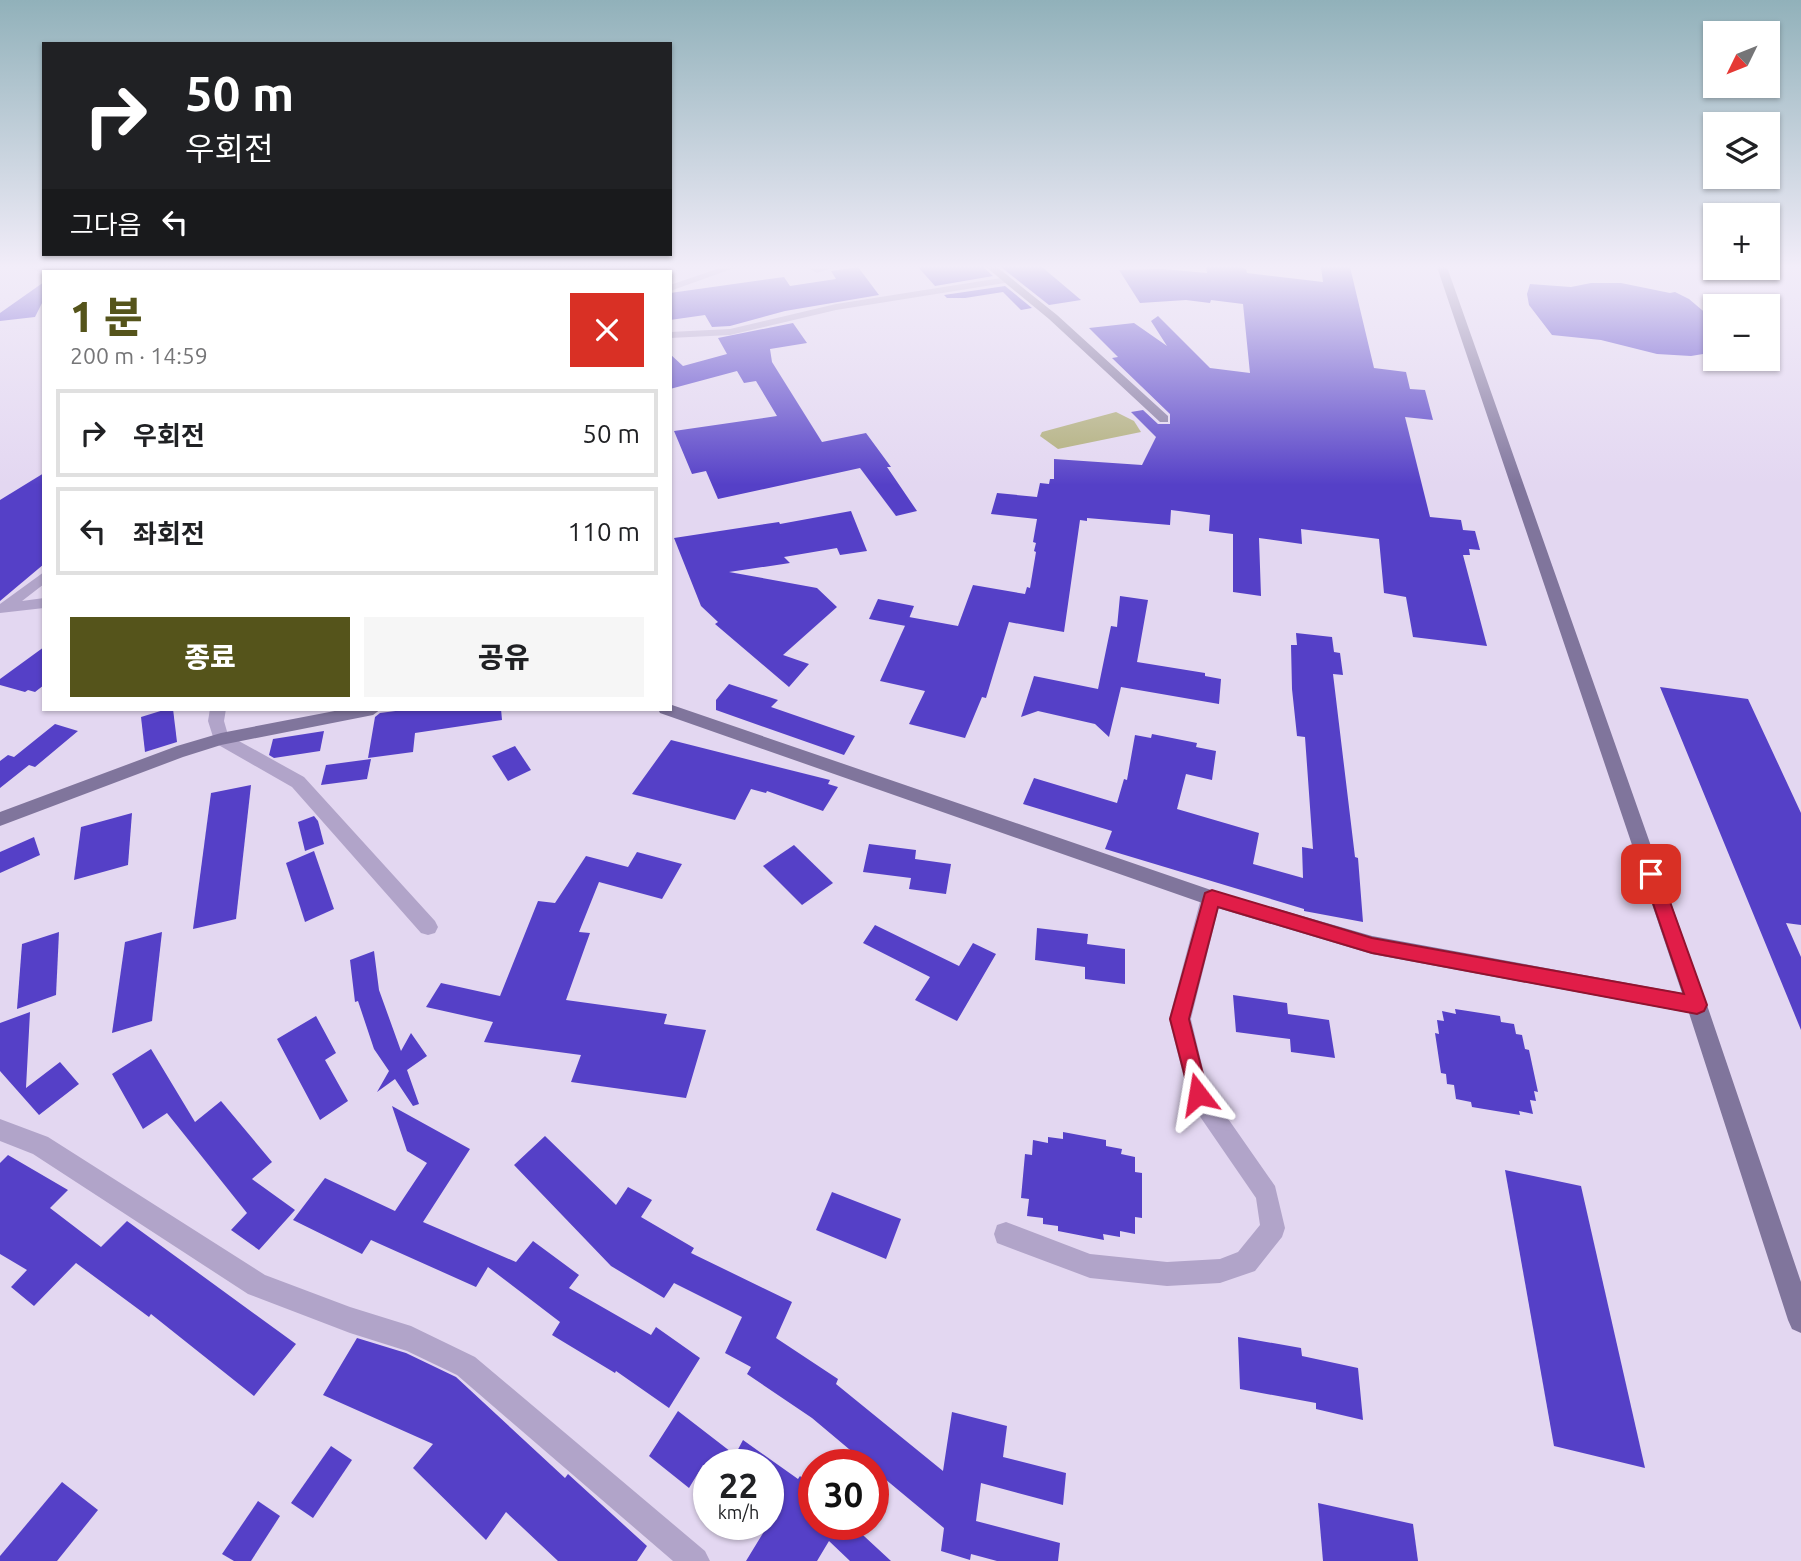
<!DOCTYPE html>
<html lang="ko">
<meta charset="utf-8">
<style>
body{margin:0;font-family:Ubuntu,"Noto Sans KR",sans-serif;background:#f6f6f6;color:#202124;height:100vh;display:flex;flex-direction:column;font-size:26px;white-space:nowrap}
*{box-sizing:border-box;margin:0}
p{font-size:23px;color:#757577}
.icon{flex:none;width:38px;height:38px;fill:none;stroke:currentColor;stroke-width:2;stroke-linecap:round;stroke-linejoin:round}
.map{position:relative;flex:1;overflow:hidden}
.drawer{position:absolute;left:42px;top:270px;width:630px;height:441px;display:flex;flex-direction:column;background:#fff;border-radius:0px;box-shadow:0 2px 5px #0004}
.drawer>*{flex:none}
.guide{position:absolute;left:42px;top:42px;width:630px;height:214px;border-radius:0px;box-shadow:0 2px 5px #0004;background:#202124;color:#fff;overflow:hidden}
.needle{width:46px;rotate:227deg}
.fabs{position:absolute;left:1703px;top:21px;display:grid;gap:14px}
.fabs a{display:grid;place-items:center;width:77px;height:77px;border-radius:0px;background:#fff;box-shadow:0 2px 5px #0004;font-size:35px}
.speed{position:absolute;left:693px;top:1449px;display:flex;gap:14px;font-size:35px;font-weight:700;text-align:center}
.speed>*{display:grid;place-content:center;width:91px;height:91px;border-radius:50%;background:#fff;box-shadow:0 2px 5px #0004;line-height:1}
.speed small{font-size:18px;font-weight:400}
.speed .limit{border:10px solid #d22;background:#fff;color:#111}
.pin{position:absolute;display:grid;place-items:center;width:60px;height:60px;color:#fff;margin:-30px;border-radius:14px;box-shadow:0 4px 10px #0006}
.me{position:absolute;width:77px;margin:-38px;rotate:346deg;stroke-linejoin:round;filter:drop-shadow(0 0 5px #0008)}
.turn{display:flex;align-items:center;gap:24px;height:147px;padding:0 28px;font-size:32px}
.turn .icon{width:91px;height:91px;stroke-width:2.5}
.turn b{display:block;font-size:49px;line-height:60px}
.then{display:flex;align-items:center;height:66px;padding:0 28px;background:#0003;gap:14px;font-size:26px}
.round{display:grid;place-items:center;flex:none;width:74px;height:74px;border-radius:0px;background:#f6f6f6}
.head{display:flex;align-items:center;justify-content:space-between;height:119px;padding:0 28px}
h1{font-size:42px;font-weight:800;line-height:52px;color:#55541b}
.cta{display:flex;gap:14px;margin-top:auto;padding:14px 28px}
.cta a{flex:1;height:80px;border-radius:0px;background:#55541b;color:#fff;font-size:28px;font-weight:800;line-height:80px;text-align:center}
.cta a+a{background:#f6f6f6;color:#202124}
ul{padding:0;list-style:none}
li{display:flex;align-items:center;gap:21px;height:88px;margin:0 14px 10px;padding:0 14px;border:4px solid #e0e0e0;border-radius:0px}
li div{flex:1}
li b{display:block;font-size:26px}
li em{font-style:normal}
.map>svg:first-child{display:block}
.water{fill:#aeac76}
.building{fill:#5540c7}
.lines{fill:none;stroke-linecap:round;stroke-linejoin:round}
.street{fill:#b1a4c9;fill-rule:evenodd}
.secondary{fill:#80759c;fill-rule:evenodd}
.route{fill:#e11d48;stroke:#92132f;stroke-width:2}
</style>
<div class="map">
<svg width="1801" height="1561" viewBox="0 0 1801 1561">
<rect width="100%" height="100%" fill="#e3d7f1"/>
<polygon class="water" points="1116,412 1134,421 1141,432 1058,449 1040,436 1042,432"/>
<g class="building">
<polygon points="858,267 879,295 785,311 730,326 712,327 705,315 670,320 670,293 784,277 790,286 836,279 831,271"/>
<polygon points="918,267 983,267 993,276 935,286"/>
<polygon points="1001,267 1042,267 1081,300 1049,305"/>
<polygon points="1206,267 1240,267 1246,269 1247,273 1323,282 1321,267 1350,267 1374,368 1406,372 1410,389 1425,390 1433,420 1405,417 1430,517 1461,520 1463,530 1475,531 1480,550 1469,549 1470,555 1463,555 1487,646 1413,637 1406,597 1384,593 1379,539 1301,529 1302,544 1259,538 1261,596 1233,592 1233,534 1209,531 1210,515 1171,510 1170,525 1087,518 1087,521 1080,520 1064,632 1009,622 986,698 982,697 965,738 909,724 925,691 880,681 909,617 958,626 973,585 1025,594 1027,587 1030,588 1036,552 1034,551 1036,543 1033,542 1037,519 991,514 997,493 1037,497 1040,483 1049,484 1050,479 1054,479 1054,459 1142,465 1156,437 1131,412 1143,410 1158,424 1170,424 1170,414 1112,358 1118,357 1089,328 1134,323 1167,346 1151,321 1158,316 1210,368 1250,373 1243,304 1211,300 1210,303 1186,300 1140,303 1119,270 1162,269 1207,273"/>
<polygon points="44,282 44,299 35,317 0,321 0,313"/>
<polygon points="1591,283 1621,283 1670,293 1675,292 1689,299 1715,321 1715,352 1691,356 1657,354 1601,340 1552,335 1529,305 1527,294 1530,284 1571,287"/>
<polygon points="1005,286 1032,308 1021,310 1003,292 965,298 947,298 944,295"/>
<polygon points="793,323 807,343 770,349 772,362 822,442 866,433 891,467 887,467 917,511 896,516 860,468 718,499 706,471 692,474 674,431 777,416 756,381 744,383 737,371 670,389 670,354 683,366 727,354 718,338"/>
<polygon points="44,473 44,564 0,601 0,500"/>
<polygon points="851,511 867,551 840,555 837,548 784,557 790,563 729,572 817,588 837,607 783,655 809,664 789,687 715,624 718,622 701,606 674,538 779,522 780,524"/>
<polygon points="1120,596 1148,600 1137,662 1205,673 1205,676 1221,679 1219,704 1121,687 1109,737 1095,724 1038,711 1021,717 1034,676 1098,689 1111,626 1117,627"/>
<polygon points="878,599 914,606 906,626 869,619"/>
<polygon points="1296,633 1332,637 1334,652 1340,653 1343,675 1333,674 1355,857 1358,858 1363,922 1304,911 1304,909 1105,849 1112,831 1023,804 1034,778 1117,803 1124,779 1127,780 1135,735 1151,738 1152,734 1197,743 1196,747 1216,751 1212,780 1186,774 1177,809 1259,833 1253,864 1303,878 1302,847 1313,849 1305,737 1297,736 1292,689 1291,645 1297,645"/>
<polygon points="44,647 44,685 35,692 28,690 25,692 0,685 0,679"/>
<polygon points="729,684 778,700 771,707 855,736 844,755 716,710 716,700"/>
<polygon points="1660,687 1748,699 1801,813 1801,925 1786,923 1801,957 1801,1030"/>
<polygon points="167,709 173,709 177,742 145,752 141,717"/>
<polygon points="411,709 501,709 502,720 415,733 413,752 368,758 375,717 380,713"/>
<polygon points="55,724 78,731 35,767 29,765 0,788 0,761 8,755 14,757"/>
<polygon points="324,731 320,751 274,758 269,755 273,739"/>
<polygon points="671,740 830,780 828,784 838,787 823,811 767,791 766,793 751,789 735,820 632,794"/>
<polygon points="515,746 531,770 508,781 492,756"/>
<polygon points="371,759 367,779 321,785 326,765"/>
<polygon points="251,785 236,919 193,929 211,793"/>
<polygon points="132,813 128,865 74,880 81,827"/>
<polygon points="314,816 318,821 324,844 305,851 298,822"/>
<polygon points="34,837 40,855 0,873 0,852"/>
<polygon points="869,844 916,850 915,859 951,864 946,894 909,889 911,878 863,872"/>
<polygon points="794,845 833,883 802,905 763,866"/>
<polygon points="314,851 334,909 305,922 286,863"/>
<polygon points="637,852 682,864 662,899 599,882 579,932 590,933 566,1000 667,1014 664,1024 706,1030 686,1098 571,1082 581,1055 484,1042 493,1022 426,1007 441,983 500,996 538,901 555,903 586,856 628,867"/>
<polygon points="875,925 959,966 973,943 996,954 957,1021 915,1000 930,977 863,943"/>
<polygon points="1037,928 1088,934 1087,944 1125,949 1125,984 1085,979 1085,967 1035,960"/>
<polygon points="59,932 56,995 17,1009 22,944"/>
<polygon points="162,932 152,1021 112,1033 125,942"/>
<polygon points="374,951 379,990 401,1051 411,1033 427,1056 407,1070 419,1104 413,1106 395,1079 377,1092 389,1071 374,1049 358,1001 355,1002 350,960"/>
<polygon points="1233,995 1287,1003 1288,1014 1329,1020 1335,1058 1291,1052 1290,1039 1236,1032"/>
<polygon points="1455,1009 1500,1016 1501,1022 1514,1024 1516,1034 1522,1035 1525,1049 1529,1050 1538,1092 1534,1091 1536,1101 1530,1100 1533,1114 1519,1111 1520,1115 1472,1107 1471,1102 1456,1099 1454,1085 1447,1084 1446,1074 1441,1073 1435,1033 1439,1034 1437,1020 1444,1021 1442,1011 1456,1014"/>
<polygon points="30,1012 26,1088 60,1062 79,1084 39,1115 0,1071 0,1023"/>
<polygon points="316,1016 336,1053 325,1060 348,1101 320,1120 277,1039"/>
<polygon points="151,1049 195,1122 221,1101 272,1162 252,1179 295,1210 259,1250 231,1230 247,1213 167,1113 143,1129 112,1074"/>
<polygon points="392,1106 470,1149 423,1222 516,1262 533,1241 579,1275 569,1288 651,1335 656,1327 700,1358 669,1408 616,1371 615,1373 552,1335 560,1322 488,1267 476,1287 371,1240 362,1254 293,1220 325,1178 395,1211 427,1163 407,1151"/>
<polygon points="1063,1132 1106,1140 1106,1146 1122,1149 1121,1154 1135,1157 1135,1172 1142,1173 1142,1218 1135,1217 1135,1234 1120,1231 1120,1237 1103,1234 1104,1240 1058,1231 1058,1226 1043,1224 1043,1218 1027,1216 1029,1199 1021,1198 1025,1154 1032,1155 1033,1140 1048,1143 1048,1137 1063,1139"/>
<polygon points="545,1136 616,1205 628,1187 652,1200 641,1217 694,1248 691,1253 792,1302 776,1338 838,1379 836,1384 943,1471 952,1412 1007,1426 1003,1457 1066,1473 1063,1505 981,1483 976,1521 1060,1543 1058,1561 997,1561 971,1554 970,1560 941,1551 944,1528 873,1469 873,1465 868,1465 812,1418 747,1374 751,1367 725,1353 742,1317 674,1283 664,1298 611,1266 514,1165"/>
<polygon points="8,1155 68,1190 50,1208 101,1247 127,1221 296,1344 254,1396 151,1314 149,1317 76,1263 34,1306 11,1287 27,1270 0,1254 0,1163"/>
<polygon points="1505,1170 1581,1186 1645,1468 1554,1446"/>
<polygon points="832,1192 901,1219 886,1259 816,1230"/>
<polygon points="1238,1337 1301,1348 1302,1356 1358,1368 1363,1420 1316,1409 1316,1403 1240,1389"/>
<polygon points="357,1338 406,1353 456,1377 565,1478 568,1474 647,1546 637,1561 558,1561 506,1512 486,1540 413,1468 433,1444 323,1395"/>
<polygon points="678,1411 735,1455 743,1440 798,1479 800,1476 814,1489 814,1524 851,1524 891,1561 850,1561 829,1541 817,1561 746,1561 776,1512 768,1506 768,1465 703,1465 689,1488 649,1456"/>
<polygon points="331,1446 352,1460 313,1518 291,1503"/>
<polygon points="62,1482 98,1510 57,1561 0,1561 0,1556"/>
<polygon points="258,1501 280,1516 251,1561 234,1561 222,1554"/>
<polygon points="1318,1503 1413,1524 1418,1561 1323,1561"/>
</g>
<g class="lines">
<g class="street">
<polygon points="30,267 65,267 39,272"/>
<polygon points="473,267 483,267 479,271 469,271"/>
<polygon points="723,267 737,267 670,291 670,285"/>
<polygon points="807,267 835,267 817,273"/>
<polygon points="1007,277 1011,278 1011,282 836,310 730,335 670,338 670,332 730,329 836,304"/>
<polygon points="44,572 44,584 22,601 44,598 44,608 0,613 0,604"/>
<polygon points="210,709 226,709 224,721 228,735 304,777 435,921 438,927 435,933 428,935 421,933 292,787 215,743 208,721"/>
<polygon points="1211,890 1218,892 1221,898 1191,1019 1208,1090 1275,1186 1285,1228 1282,1237 1255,1271 1220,1283 1167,1286 1090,1278 997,1243 994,1234 997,1225 1006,1222 1090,1254 1167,1262 1220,1259 1238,1252 1260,1225 1256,1198 1190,1102 1169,1019 1201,898 1204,892"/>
<polygon points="0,1119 48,1137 265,1275 350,1307 411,1326 475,1357 705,1551 710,1561 673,1561 457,1375 407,1351 350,1333 248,1294 33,1154 0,1141"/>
</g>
<g class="secondary">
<polygon points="986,267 997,267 1057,315 1168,416 1168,422 1160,422 1049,319"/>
<polygon points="1437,267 1447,267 1707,1005 1801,1282 1801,1333 1792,1329 1788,1320 1689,1013 1372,954 1211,906 660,713 658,709 670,709 672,705 1211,890 1372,936 1682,993"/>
<polygon points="345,709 381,709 373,715 221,745 183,757 0,826 0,812 177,746 221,733"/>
</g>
</g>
<linearGradient id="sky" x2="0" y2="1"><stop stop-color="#91b1ba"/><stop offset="0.55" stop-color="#f2edf9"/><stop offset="1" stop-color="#f2edf9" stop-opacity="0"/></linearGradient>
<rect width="1801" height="485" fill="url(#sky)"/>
<polygon class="route" points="1651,867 1658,869 1660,874 1707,1005 1704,1011 1697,1014 1372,953 1218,907 1189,1019 1208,1094 1205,1100 1198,1103 1191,1100 1170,1019 1205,893 1212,890 1372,938 1684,994 1643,874 1645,869"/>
</svg>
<div class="fabs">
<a><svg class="needle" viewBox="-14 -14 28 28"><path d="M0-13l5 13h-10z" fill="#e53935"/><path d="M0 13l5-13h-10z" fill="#757577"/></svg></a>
<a><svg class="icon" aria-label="layers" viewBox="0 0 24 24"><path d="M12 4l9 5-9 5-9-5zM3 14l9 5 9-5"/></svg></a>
<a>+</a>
<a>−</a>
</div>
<div class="speed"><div>22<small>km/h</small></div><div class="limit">30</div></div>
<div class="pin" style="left:1651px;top:874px;background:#d93025"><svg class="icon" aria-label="arrive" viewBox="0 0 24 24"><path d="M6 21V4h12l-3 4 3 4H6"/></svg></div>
<svg class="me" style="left:1198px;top:1094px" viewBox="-20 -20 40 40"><path d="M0-17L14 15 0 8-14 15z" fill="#e11d48" stroke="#fff" stroke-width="4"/></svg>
<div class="guide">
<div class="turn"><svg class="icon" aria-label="right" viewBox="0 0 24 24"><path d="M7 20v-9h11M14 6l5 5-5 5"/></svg><div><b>50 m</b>우회전</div></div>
<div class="then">그다음<svg class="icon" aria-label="left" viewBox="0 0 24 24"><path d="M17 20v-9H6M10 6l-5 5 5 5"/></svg></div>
</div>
<section class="drawer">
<div class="head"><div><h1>1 분</h1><p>200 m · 14:59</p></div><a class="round" style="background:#d93025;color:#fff"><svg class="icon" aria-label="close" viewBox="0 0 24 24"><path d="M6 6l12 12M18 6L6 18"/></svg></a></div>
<ul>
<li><svg class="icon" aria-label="right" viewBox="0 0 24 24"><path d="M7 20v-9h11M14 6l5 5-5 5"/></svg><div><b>우회전</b></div><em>50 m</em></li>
<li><svg class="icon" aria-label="left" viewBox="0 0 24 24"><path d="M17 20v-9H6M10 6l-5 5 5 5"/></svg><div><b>좌회전</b></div><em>110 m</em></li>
</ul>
<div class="cta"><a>종료</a><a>공유</a></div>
</section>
</div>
